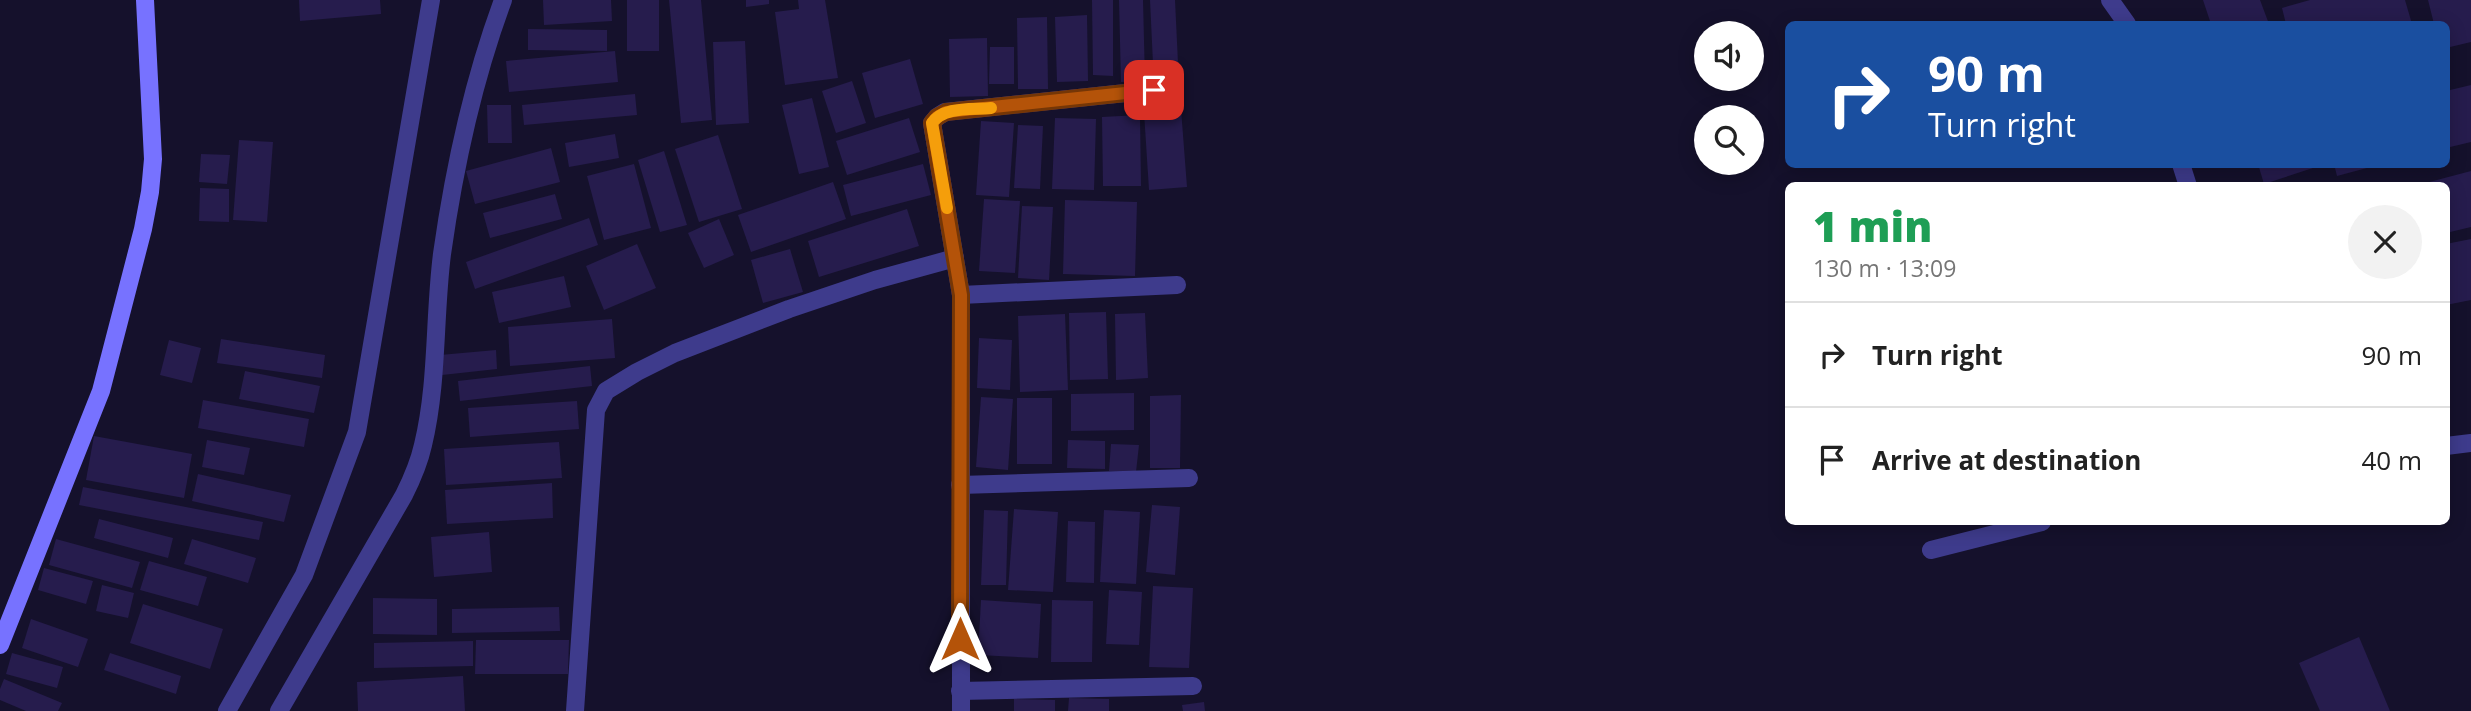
<!DOCTYPE html>
<meta charset="utf-8">
<style>
body{margin:0;font-family:"Open Sans",sans-serif;background:#f2f2f2;color:#222;height:100vh;display:flex;flex-direction:column;font-size:26px;white-space:nowrap}
*{box-sizing:border-box;margin:0}
p{font-size:23px;color:#767676}
.icon{flex:none;width:38px;height:38px;fill:none;stroke:currentColor;stroke-width:2;stroke-linecap:round;stroke-linejoin:round}
.map{position:relative;flex:1;overflow:hidden}
.panel{position:absolute;left:1785px;top:182px;width:665px;height:343px;display:flex;flex-direction:column;background:#fff;border-radius:10px;box-shadow:0 4px 18px #0003}
.panel>*{flex:none}
.guide{position:absolute;left:1785px;top:21px;width:665px;height:147px;border-radius:10px;box-shadow:0 4px 18px #0003;background:#1a4fa0;color:#fff;overflow:hidden}
.tools{position:absolute;left:1694px;top:21px;display:grid;gap:14px}
.tools a{display:grid;place-items:center;width:70px;height:70px;border-radius:50%;background:#fff;box-shadow:0 4px 18px #0003;font-size:35px}
.pin{position:absolute;display:grid;place-items:center;width:60px;height:60px;color:#fff;margin:-30px;border-radius:14px;box-shadow:0 4px 10px #0006}
.me{position:absolute;width:77px;margin:-38px;rotate:0deg;stroke-linejoin:round;filter:drop-shadow(0 0 5px #0008)}
.turn{display:flex;align-items:center;gap:24px;height:147px;padding:0 28px;font-size:32px}
.turn .icon{width:91px;height:91px;stroke-width:2.5}
.turn b{display:block;font-size:49px;line-height:60px}
.round{display:grid;place-items:center;flex:none;width:74px;height:74px;border-radius:37px;background:#f2f2f2}
.headline{display:flex;align-items:center;justify-content:space-between;height:119px;padding:0 28px}
h1{font-size:42px;font-weight:800;line-height:52px;color:#1e9e55}
ul{padding:0;list-style:none}
li{display:flex;align-items:center;gap:21px;height:105px;padding:0 28px;border-top:2px solid #e0e0e0}
li div{flex:1}
li b{display:block;font-size:26px}
li em{font-style:normal}
.map>svg:first-child{display:block}
.building{fill:#261c4d}
.lines{fill:none;stroke-linecap:round;stroke-linejoin:round}
.lane{stroke:#3e3b8c;stroke-width:18}
.street{stroke:#3e3b8c;stroke-width:18}
.secondary{stroke:#7772ff;stroke-width:18}
.route-casing{stroke:#753606;stroke-width:18}
.route{stroke:#b45309;stroke-width:12}
.slow{stroke:#f59e0b;stroke-width:12}
</style>
<div class="map">
<svg width="2471" height="711" viewBox="0 0 2471 711">
<rect width="100%" height="100%" fill="#15112c"/>
<g class="building">
<polygon points="299,0 380,0 381,14 300,21"/>
<polygon points="543,0 611,0 612,21 544,25"/>
<rect x="627" y="0" width="32" height="51"/>
<polygon points="669,0 701,0 712,120 681,123"/>
<polygon points="746,0 769,0 769,4 746,7"/>
<polygon points="798,0 825,0 838,78 785,85 775,12 799,9"/>
<polygon points="1092,0 1113,0 1113,76 1093,75"/>
<polygon points="1119,0 1143,0 1145,81 1121,82"/>
<polygon points="1150,0 1175,0 1178,63 1153,64"/>
<polygon points="2203,0 2260,0 2269,24 2211,24"/>
<polygon points="2310,0 2405,0 2412,24 2286,24 2282,8"/>
<polygon points="2428,0 2471,0 2471,42 2446,48 2446,24 2434,24"/>
<polygon points="1087,15 1088,81 1057,82 1055,17"/>
<polygon points="1047,17 1048,89 1018,89 1017,18"/>
<polygon points="528,29 607,30 607,51 528,50"/>
<polygon points="987,38 988,96 950,97 949,39"/>
<polygon points="745,41 749,123 716,125 713,42"/>
<polygon points="990,47 1014,47 1014,84 989,84"/>
<polygon points="615,51 618,82 509,92 506,61"/>
<polygon points="910,59 923,104 875,118 862,73"/>
<polygon points="852,81 866,123 836,133 822,91"/>
<polygon points="2471,85 2471,142 2446,148 2446,91"/>
<polygon points="635,94 637,115 524,125 522,105"/>
<polygon points="812,98 829,167 799,174 782,105"/>
<polygon points="487,105 511,105 512,143 488,143"/>
<polygon points="1181,109 1187,187 1149,190 1144,112"/>
<polygon points="1140,115 1141,186 1103,186 1102,117"/>
<polygon points="909,118 920,152 847,175 836,141"/>
<polygon points="1055,118 1096,119 1094,190 1052,189"/>
<polygon points="981,121 1014,123 1009,197 976,195"/>
<polygon points="1018,125 1043,126 1040,189 1014,188"/>
<polygon points="615,134 619,158 569,167 565,143"/>
<polygon points="718,135 742,209 699,222 675,149"/>
<polygon points="239,140 273,142 267,222 233,220"/>
<polygon points="551,148 560,182 475,204 466,171"/>
<polygon points="664,151 687,225 660,232 638,160"/>
<polygon points="201,154 230,155 227,184 199,182"/>
<polygon points="634,164 651,228 604,240 587,176"/>
<polygon points="923,164 931,195 851,216 843,185"/>
<polygon points="2258,164 2315,164 2316,167 2264,184"/>
<polygon points="2334,164 2378,164 2378,165 2337,176"/>
<polygon points="2471,171 2471,227 2446,233 2446,186 2418,185"/>
<polygon points="833,182 846,219 751,252 738,215"/>
<polygon points="200,188 229,189 229,222 199,221"/>
<polygon points="555,194 562,219 490,238 483,213"/>
<polygon points="984,199 1020,201 1015,273 979,271"/>
<polygon points="1065,200 1137,202 1135,276 1063,274"/>
<polygon points="1022,206 1053,207 1049,280 1018,278"/>
<polygon points="907,209 919,246 819,277 808,241"/>
<polygon points="589,218 598,245 475,289 466,262"/>
<polygon points="719,219 734,255 704,268 688,233"/>
<polygon points="2471,239 2471,300 2446,305 2446,244"/>
<polygon points="637,244 656,288 604,310 586,266"/>
<polygon points="790,249 803,292 763,303 751,260"/>
<polygon points="564,276 571,307 499,323 492,292"/>
<polygon points="1106,312 1108,379 1070,380 1069,313"/>
<polygon points="1145,313 1148,378 1116,380 1115,314"/>
<polygon points="1065,314 1068,390 1020,392 1018,316"/>
<polygon points="612,319 615,358 510,366 508,327"/>
<polygon points="979,338 1012,340 1010,390 977,388"/>
<polygon points="221,339 325,355 322,378 217,363"/>
<polygon points="169,340 201,348 192,383 160,375"/>
<polygon points="496,350 497,369 442,375 440,355"/>
<polygon points="590,366 592,386 460,401 458,381"/>
<polygon points="245,371 320,386 314,413 239,399"/>
<polygon points="1134,393 1134,430 1071,431 1071,394"/>
<polygon points="1181,395 1180,468 1150,468 1150,396"/>
<polygon points="981,397 1013,399 1008,470 976,467"/>
<rect x="1017" y="398" width="35" height="66"/>
<polygon points="203,400 309,419 304,447 198,428"/>
<polygon points="577,401 579,429 470,437 468,408"/>
<polygon points="94,436 192,454 184,498 86,480"/>
<polygon points="207,440 250,448 244,475 202,467"/>
<polygon points="1068,440 1105,441 1105,469 1067,468"/>
<polygon points="559,442 562,478 446,485 444,449"/>
<polygon points="1111,444 1139,445 1136,472 1109,471"/>
<polygon points="198,474 291,495 284,522 192,501"/>
<polygon points="552,483 553,518 447,524 445,490"/>
<polygon points="83,487 263,522 259,540 79,505"/>
<polygon points="1152,505 1180,507 1175,575 1146,572"/>
<polygon points="1014,509 1058,512 1053,592 1008,590"/>
<polygon points="984,510 1008,511 1006,585 981,585"/>
<polygon points="1104,510 1140,512 1136,584 1100,582"/>
<polygon points="99,519 173,538 168,558 94,538"/>
<polygon points="1068,521 1095,522 1094,583 1066,582"/>
<polygon points="489,532 492,572 434,577 431,537"/>
<polygon points="56,539 140,562 132,588 49,565"/>
<polygon points="192,539 256,558 248,583 184,564"/>
<polygon points="149,561 207,577 198,606 140,590"/>
<polygon points="44,568 93,581 86,604 38,590"/>
<polygon points="102,585 134,593 128,618 96,611"/>
<polygon points="1153,586 1193,588 1189,668 1149,667"/>
<polygon points="1109,590 1142,592 1139,645 1106,644"/>
<polygon points="373,598 437,599 437,635 373,634"/>
<polygon points="981,600 1041,604 1038,658 978,655"/>
<polygon points="1052,600 1093,601 1092,662 1051,662"/>
<polygon points="143,604 223,629 210,669 130,643"/>
<polygon points="559,607 560,631 452,633 452,609"/>
<polygon points="31,619 88,639 78,667 22,648"/>
<polygon points="2359,637 2390,711 2320,711 2299,663"/>
<polygon points="476,640 569,640 568,674 475,674"/>
<polygon points="473,641 473,666 374,668 374,643"/>
<polygon points="12,653 63,667 57,688 6,674"/>
<polygon points="110,653 181,676 176,694 104,670"/>
<polygon points="463,676 465,711 358,711 357,682"/>
<polygon points="4,679 62,703 58,711 26,711 0,700 0,689"/>
<polygon points="1069,698 1109,699 1109,711 1068,711"/>
<polygon points="1014,699 1055,700 1055,711 1014,711"/>
<polygon points="1204,702 1205,711 1183,711 1182,705"/>
</g>
<g class="lines">
<g class="lane">
<polyline points="2110,0 2127,24"/>
<polyline points="2181,164 2188,186"/>
<polyline points="2446,446 2471,443"/>
<polyline points="1931,550 2042,522"/>
</g>
<g class="street">
<polyline points="961,295 1177,285"/>
<polyline points="960,485 1189,478"/>
<polyline points="960,691 1193,686"/>
<polyline points="227,711 304,575 357,432 431,0"/>
<path d="M 279,711 L 404,495 C 412,479 419,463 423,445 C 438,383 434,317 442,254 C 454,169 473,81 503,0"/>
<polyline points="575,711 596,410 606,391 637,372 675,353 789,309 875,280 955,258"/>
<polyline points="961,711 961,295 932,123 937,117 945,112 1154,90"/>
</g>
<polyline class="secondary" points="0,645 101,391 143,229 150,192 153,159 145,0"/>
</g>
<g class="lines">
<g class="route-casing">
<polyline id="route" points="960,639 961,295 932,123 937,117 946,112 1154,90"/>
</g>
<use href="#route" class="route"/>
<path class="slow" d="M 947,208 L 932,123 C 944,106 972,110 991,108"/>
</g>
</svg>
<div class="tools">
<a><svg class="icon" aria-label="sound" viewBox="0 0 24 24"><path d="M4 9h4l5-4v14l-5-4H4zM17 9q2 3 0 6"/></svg></a>
<a><svg class="icon" aria-label="search" viewBox="0 0 24 24"><circle cx="10" cy="10" r="6"/><path d="M15 15l6 6"/></svg></a>
</div>
<div class="pin" style="left:1154px;top:90px;background:#d93025"><svg class="icon" aria-label="arrive" viewBox="0 0 24 24"><path d="M6 21V4h12l-3 4 3 4H6"/></svg></div>
<svg class="me" style="left:960px;top:639px" viewBox="-20 -20 40 40"><path d="M0-17L14 15 0 8-14 15z" fill="#b45309" stroke="#fff" stroke-width="4"/></svg>
<div class="guide">
<div class="turn"><svg class="icon" aria-label="right" viewBox="0 0 24 24"><path d="M7 20v-9h11M14 6l5 5-5 5"/></svg><div><b>90 m</b>Turn right</div></div>
</div>
<section class="panel">
<div class="headline"><div><h1>1 min</h1><p>130 m · 13:09</p></div><a class="round"><svg class="icon" aria-label="close" viewBox="0 0 24 24"><path d="M6 6l12 12M18 6L6 18"/></svg></a></div>
<ul>
<li><svg class="icon" aria-label="right" viewBox="0 0 24 24"><path d="M7 20v-9h11M14 6l5 5-5 5"/></svg><div><b>Turn right</b></div><em>90 m</em></li>
<li><svg class="icon" aria-label="arrive" viewBox="0 0 24 24"><path d="M6 21V4h12l-3 4 3 4H6"/></svg><div><b>Arrive at destination</b></div><em>40 m</em></li>
</ul>
</section>
</div>
